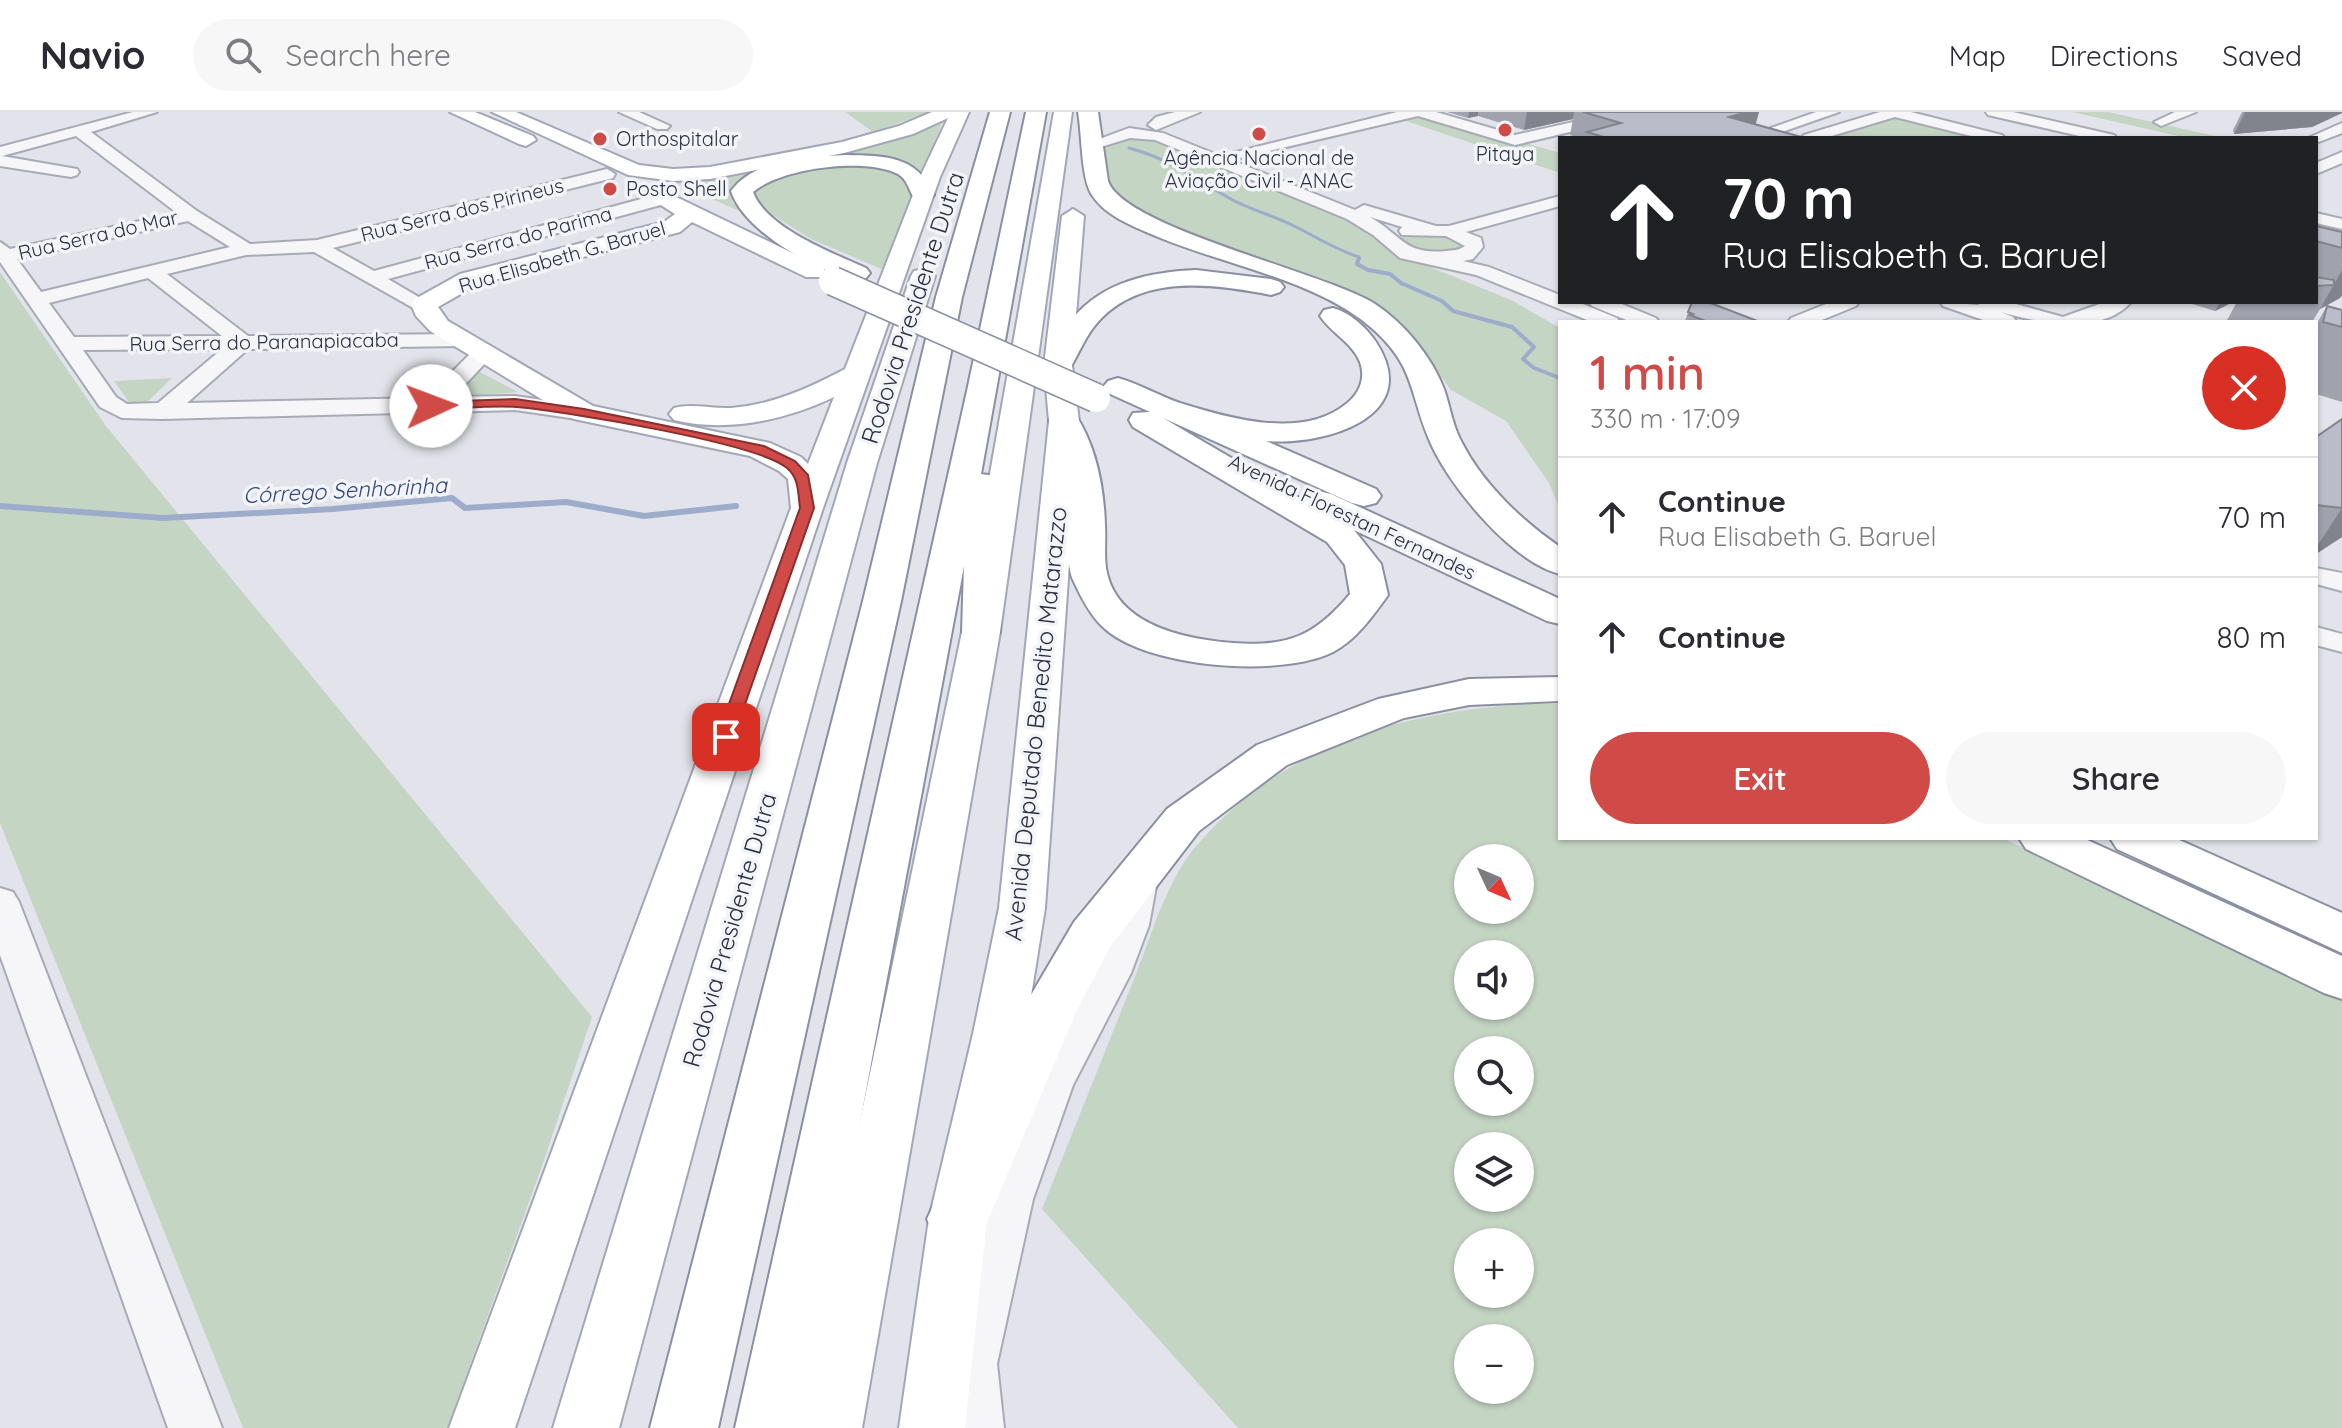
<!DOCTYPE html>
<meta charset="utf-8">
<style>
body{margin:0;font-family:Quicksand,sans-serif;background:#f7f7f7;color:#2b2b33;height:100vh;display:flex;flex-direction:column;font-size:30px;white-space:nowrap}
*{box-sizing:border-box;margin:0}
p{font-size:26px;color:#7c7c81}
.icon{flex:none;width:44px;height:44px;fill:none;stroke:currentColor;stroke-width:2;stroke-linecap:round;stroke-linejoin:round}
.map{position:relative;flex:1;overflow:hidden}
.sheet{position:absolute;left:1558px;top:208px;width:760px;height:520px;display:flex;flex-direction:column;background:#fff;border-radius:0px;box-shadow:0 2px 6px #0004}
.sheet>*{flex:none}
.guide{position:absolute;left:1558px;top:24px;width:760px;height:168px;border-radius:0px;box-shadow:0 2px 6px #0004;background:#202124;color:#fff;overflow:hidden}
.needle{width:52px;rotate:134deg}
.tools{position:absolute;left:1454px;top:732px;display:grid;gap:16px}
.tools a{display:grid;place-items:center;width:80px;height:80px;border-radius:50%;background:#fff;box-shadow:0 2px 6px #0004;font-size:40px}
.pin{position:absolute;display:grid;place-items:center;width:68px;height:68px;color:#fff;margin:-34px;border-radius:16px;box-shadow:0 4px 12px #0006}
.me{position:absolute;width:88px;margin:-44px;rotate:88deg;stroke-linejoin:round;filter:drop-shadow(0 0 6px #0008)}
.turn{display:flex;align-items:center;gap:28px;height:168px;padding:0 32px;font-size:36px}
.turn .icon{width:104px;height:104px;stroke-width:2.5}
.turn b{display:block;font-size:56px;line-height:68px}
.round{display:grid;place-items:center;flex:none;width:84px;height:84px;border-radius:42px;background:#f7f7f7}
.head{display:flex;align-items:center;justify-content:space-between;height:136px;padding:0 32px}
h1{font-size:48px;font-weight:600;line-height:60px;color:#d04a47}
.primary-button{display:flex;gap:16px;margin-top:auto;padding:16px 32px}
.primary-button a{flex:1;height:92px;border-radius:48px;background:#d04a47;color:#fff;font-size:32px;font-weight:600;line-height:92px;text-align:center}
.primary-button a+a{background:#f7f7f7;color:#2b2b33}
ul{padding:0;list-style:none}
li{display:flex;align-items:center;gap:24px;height:120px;padding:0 32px;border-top:2px solid #e1e1e2}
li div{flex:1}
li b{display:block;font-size:30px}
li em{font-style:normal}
header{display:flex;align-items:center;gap:48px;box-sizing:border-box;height:112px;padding:0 40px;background:#fff;border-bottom:2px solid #e1e1e2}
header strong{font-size:38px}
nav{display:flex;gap:44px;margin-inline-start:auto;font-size:28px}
.search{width:560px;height:72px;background:#f7f7f7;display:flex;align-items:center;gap:20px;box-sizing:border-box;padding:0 28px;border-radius:44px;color:#7c7c81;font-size:30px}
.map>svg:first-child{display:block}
.green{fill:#c5d5c4;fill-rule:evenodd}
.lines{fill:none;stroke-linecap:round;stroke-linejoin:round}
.stream-far2{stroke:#9eaccb;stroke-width:3}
.stream-far1{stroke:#9eaccb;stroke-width:4}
.stream{stroke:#9eaccb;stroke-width:6}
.minor-casing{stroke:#a8aab6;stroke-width:4}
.major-casing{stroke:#a2a7b7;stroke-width:4}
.highway-casing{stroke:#8a8fa2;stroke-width:4}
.minor{fill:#f6f6f9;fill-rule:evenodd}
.major{fill:#fff;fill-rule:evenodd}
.highway{fill:#fff;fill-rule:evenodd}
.highway-bridge-casing{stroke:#8a8fa2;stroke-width:31;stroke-linecap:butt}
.highway-bridge{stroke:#fff;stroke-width:28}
.wall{fill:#a0a3ad}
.shaded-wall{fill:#82848d}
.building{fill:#babdc9;stroke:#82848d;stroke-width:2}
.route{fill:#d04a47;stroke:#87302e;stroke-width:2}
.poi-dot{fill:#d04a47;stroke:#f2f4f8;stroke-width:3}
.labels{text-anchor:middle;stroke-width:7;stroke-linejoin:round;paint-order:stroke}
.far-poi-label{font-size:20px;fill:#2a2f44;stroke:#f2f4f8;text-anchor:start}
.far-street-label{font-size:20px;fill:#2a2f44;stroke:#f2f4f8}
.far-water-label{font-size:22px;font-style:italic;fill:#334678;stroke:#f2f4f8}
.street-label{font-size:24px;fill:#2a2f44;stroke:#f2f4f8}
</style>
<header>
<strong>Navio</strong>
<div class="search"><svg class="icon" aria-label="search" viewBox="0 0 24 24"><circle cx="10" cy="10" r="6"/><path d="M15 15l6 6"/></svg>Search here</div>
<nav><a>Map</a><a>Directions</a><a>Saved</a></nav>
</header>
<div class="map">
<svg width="2342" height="1316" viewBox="0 0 2342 1316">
<rect width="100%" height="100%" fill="#e3e4eb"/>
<g class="green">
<polygon points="845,0 930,0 873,20"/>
<polygon points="2072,0 2108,0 2224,26 2187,26"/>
<polygon points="1422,1 1560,41 1560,61 1400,7"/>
<polygon points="945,3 922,64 911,56 826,48 735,78 732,90 744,101 673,70 713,65"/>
<polygon points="1899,5 1985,26 1830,26"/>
<polygon points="1143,24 1340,104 1356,112 1396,141 1511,188 1560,216 1560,397 1549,371 1506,309 1451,278 1420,236 1328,174 1300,161 1136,103 1106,66 1103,29"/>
<path d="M 846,53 C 878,55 898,52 914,82 L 886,159 L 811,127 L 755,92 L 752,80 C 770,59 820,55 846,53 Z"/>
<polygon points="1440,119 1473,134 1432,145 1395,128 1408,121"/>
<polygon points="0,160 106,314 592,905 541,1057 447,1316 243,1316 0,711"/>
<polygon points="476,258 518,280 453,286"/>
<polygon points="172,266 143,294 131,293 114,269"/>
<path d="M 1529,592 L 1560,592 L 1560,726 L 2002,726 L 2342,885 L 2342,1316 L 1238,1316 L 1042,1097 C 1072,1022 1102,947 1132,872 C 1146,838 1157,799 1175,766 C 1186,743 1206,722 1224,705 C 1307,626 1418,598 1529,592 ZM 1468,746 L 1520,746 L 1520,798 L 1468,798 ZM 1468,842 L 1520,842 L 1520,894 L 1468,894 ZM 1468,938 L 1520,938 L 1520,990 L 1468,990 ZM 1468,1034 L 1520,1034 L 1520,1086 L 1468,1086 ZM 1468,1130 L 1520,1130 L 1520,1182 L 1468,1182 ZM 1468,1226 L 1520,1226 L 1520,1278 L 1468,1278 Z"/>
</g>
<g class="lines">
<path class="stream-far2" d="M 1129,36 C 1168,46 1195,67 1229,86 C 1248,97 1272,103 1292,113 C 1315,124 1334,137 1359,145 L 1358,148"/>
<polyline class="stream-far1" points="1359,146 1357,152 1368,158 1390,162 1401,171 1442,189 1453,199 1512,215 1534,235 1523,247 1534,256 1560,266"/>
<polyline class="stream" points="0,394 163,406 333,397 452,386 465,396 566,390 644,404 736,394"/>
<g class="minor-casing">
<g id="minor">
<path d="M 133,0 L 157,0 L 91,20 L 197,99 L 250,132 L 317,128 L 607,57 L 615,62 L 613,66 L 333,136 L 374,159 L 656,83 L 668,83 L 671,87 L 668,91 L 388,167 L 422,187 L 425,191 L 422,195 L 415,197 L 314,140 L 246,143 L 167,162 L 248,224 L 462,222 L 473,228 L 462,234 L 248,237 L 187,291 L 426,286 L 475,237 L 483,235 L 494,242 L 453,285 L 515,284 L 584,294 L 592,296 L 596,301 L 592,306 L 584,308 L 515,298 L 162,307 L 122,306 L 100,295 L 0,150 L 0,130 L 10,137 L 177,101 L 76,24 L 2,44 L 77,57 L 79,60 L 77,63 L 71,65 L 0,54 L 0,35 ZM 188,109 L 230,135 L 41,180 L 17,147 ZM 148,166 L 222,224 L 74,225 L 49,191 ZM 222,237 L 158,291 L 127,292 L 116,285 L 83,238 Z"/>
<polygon points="619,0 639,0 670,14 667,17 657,17"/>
<polygon points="1175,0 1200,0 1156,18 1148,13 1156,5"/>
<path d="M 1397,0 L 1436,0 L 1515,23 L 1618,0 L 1644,0 L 1642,3 L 1515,33 L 1418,4 L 1231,48 L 1355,98 L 1364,93 L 1436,114 L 1449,114 L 1560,84 L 1560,94 L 1466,120 L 1481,126 L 1483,135 L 1473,147 L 1463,149 L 1489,155 L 1560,183 L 1560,190 L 1578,190 L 1617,206 L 1620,210 L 1592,210 L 1476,163 L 1400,146 L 1373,123 L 1347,107 L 1155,28 L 1130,26 L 1094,37 L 1086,32 L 1129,16 L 1163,21 L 1220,44 ZM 1370,105 L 1402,115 L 1399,119 L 1402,123 L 1446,124 L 1465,134 C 1458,139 1454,138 1446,139 C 1404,143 1403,124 1370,105 Z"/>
<polygon points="1816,0 1839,0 1779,21 1771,16"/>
<polygon points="1880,0 1911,0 2002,23 2005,26 1979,26 1895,5 1825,26 1801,26 1804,23"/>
<polygon points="1986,0 2013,0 2114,23 2117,26 2088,26 1988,3"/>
<polygon points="2175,0 2196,0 2161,14 2154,10"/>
<polygon points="2342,11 2342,21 2316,31 2316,26 2308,26"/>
<polygon points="2342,40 2342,51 2316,62 2316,51"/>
<polygon points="2316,101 2342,107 2342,117 2316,111"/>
<polygon points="1589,190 1617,190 1656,206 1659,210 1631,210 1592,194"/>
<polygon points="1831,190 1859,190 1856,194 1817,210 1788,210 1791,206"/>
<path d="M 1940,190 L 1979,193 L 1977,190 L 2009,190 L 2063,205 L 2105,190 L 2131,190 C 2102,224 2038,211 2001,200 L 2013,205 L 2016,209 L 1989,210 L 1943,194 Z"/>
<polygon points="2316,456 2342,461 2342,479 2316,472"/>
<polygon points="2316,515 2342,522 2342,540 2316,533"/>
<polygon points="1139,751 1152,755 1158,764 1149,813 1131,861 1073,973 1033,1087 997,1252 1004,1316 950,1316 945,1252 987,1087 1030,972 1091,860 1111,813 1120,764 1126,755"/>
<polygon points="0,776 13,780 19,790 222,1316 168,1316 0,843"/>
</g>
</g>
<g class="major-casing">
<g id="major">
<polygon points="450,0 475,0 533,24 536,28 526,34 519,32"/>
<path d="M 492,0 L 516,0 L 639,53 L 673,57 L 710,55 L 842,30 L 899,14 L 932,0 L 969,0 L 940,65 L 823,396 L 515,1316 L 449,1316 L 791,396 L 788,367 L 779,359 L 750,344 L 574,307 L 430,219 L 416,204 L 411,192 L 415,187 L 460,162 L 664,110 L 675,102 L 653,88 L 656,83 L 672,83 L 822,155 L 826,160 L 822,165 L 806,165 L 692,110 L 680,120 L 478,172 L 438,195 L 448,209 L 593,294 L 770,331 L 801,345 L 808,352 L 834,285 C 786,308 727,321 674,308 L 669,302 L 674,296 C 692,291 712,297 731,296 C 772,293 809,276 845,257 L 920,65 L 948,6 L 913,22 L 844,41 L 710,67 L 673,69 L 628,63 Z"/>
<polygon points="1054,0 1072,0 1000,520 862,1316 796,1316 962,520"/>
<polygon points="1073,97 1084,104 1072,253 1079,309 1045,796 1025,922 987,1107 965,1316 899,1316 929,1107 973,922 999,796 1049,309 1044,253 1062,104"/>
<polygon points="923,157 932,159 935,164 877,351 619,1316 553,1316 847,351 911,164 914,159"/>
</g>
</g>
<g class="highway-casing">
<g id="highway">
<polygon points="990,0 1010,0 962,185 901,489 718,1316 650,1316 863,489 936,185"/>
<polygon points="1026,0 1046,0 981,362 996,364 1001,371 1000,520 995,528 981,532 967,528 962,520 964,454 803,1316 735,1316 967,279"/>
<path d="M 1078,0 L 1098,0 L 1108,69 C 1124,116 1324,160 1375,192 C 1405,212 1431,244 1444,277 C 1450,294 1452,312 1461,329 C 1482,371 1521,408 1560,435 L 1560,462 C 1511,450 1446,371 1428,325 C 1410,281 1414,254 1374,218 C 1320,169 1225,153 1158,125 C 1135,115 1106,105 1092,83 C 1081,67 1082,22 1078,0 Z"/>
<path d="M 846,43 C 885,44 917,43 934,83 L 923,90 L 915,88 C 909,79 908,68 898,62 C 865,45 781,56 753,80 C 766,116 833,141 866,156 L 870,161 L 866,166 L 857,169 C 817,159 744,120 731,79 C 755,46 809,45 846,43 Z"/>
<path d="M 1196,158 L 1271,167 L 1280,170 L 1284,175 L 1280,180 L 1271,183 C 1211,171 1135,161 1093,216 C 1083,229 1077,246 1068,259 L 1058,262 L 1048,259 L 1044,253 C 1054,237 1062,220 1073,206 C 1104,169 1151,160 1196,158 Z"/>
<path d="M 1333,196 C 1349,200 1367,216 1376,230 C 1425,305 1324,334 1266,329 L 1376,377 L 1381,384 L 1376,391 L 1364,394 L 1352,391 L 1163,306 L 1303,388 L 1307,382 L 1319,379 L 1331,382 L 1560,487 L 1560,512 L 1547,509 L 1354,418 L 1381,452 L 1388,483 C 1373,504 1356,528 1333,540 C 1281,566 1147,556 1104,516 C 1091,505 1081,485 1074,470 C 1064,450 1071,425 1070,404 C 1069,370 1062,339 1049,309 L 1053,302 L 1064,300 L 1075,302 C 1096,334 1104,376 1105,413 C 1106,428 1104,442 1106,456 C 1115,514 1185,527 1233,531 C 1288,535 1315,524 1350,482 L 1345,453 L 1327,430 L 1133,315 L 1129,308 L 1133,301 L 1150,300 L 1108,281 L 1103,275 L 1108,269 L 1118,266 C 1140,272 1159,284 1180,291 C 1228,306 1302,328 1346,292 C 1359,282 1366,267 1360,250 C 1352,230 1331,221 1320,204 L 1324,198 Z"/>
<polygon points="1560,565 1560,589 1469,593 1404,606 1287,653 1199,719 1110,835 1076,900 980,1127 958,1135 936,1127 927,1107 1031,883 1074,810 1167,697 1257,633 1378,587 1469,567"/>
<polygon points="2019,726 2083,726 2342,844 2342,887 2324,881 2026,737"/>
<polygon points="2110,726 2175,726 2342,801 2342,841 2117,737"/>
</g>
</g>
<use href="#minor" class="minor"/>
<use href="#major" class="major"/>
<use href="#highway" class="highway"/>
<g class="highway-bridge-casing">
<polyline id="highway-bridge" points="833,169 1096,286"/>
</g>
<use href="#highway-bridge" class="highway-bridge"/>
</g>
<g class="wall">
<polygon points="1447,0 1759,0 1755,12 1805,26 1579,26 1570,23 1573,7 1524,18 1478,4 1468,6"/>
<polygon points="2242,0 2342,0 2342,1 2312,15 2234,22 2233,18"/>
<polygon points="2316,114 2342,121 2342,183 2340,186 2320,197 2312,210 2226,210 2237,190 2316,190"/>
<polygon points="2186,190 2233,190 2215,199"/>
<polygon points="2327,194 2342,198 2342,290 2316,282 2316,213"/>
<polygon points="1688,200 1760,210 1685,210"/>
<polygon points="2342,307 2342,425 2316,442 2316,325"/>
</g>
<g class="shaded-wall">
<polygon points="1469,0 1478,0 1478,4 1468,6"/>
<polygon points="1527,0 1574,0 1573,7 1524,18"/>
<polygon points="1743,0 1759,0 1753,22 1729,5"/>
<polygon points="2245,0 2342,0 2342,1 2312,15 2234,22"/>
<polygon points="2342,158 2342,183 2340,186 2320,197"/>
<polygon points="2220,190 2233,190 2215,199"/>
<polygon points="2342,396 2342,425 2316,442 2316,436"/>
</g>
<g class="building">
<polygon points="1583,0 1747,0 1729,5 1805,26 1607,26 1587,20 1621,11"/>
<polygon points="2316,114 2342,120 2342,136 2316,129"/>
<polygon points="2316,165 2334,168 2334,173 2316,174"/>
<polygon points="1692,190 1708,190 1760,210 1708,210 1690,203 1693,202 1688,200"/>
<polygon points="2327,194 2342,198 2342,215 2323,210"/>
<polygon points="2342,307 2342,396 2316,393 2316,325"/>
</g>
<path class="route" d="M 515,287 L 584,297 L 764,334 L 795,349 L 808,363 L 814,396 L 732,629 L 719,629 L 717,625 L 800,396 C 798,381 799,366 787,356 C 758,331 564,299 517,295 C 489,293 459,297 431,297 L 425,294 L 431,290 Z"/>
<g class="poi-dot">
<circle cx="1505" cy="18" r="8"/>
<circle cx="1259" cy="22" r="8"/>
<circle cx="600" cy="27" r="8"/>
<circle cx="610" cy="77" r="8"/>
</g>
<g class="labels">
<g class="far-poi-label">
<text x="616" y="34">Orthospitalar</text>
<text x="1505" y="49" text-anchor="middle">Pitaya</text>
<text x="1259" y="53" text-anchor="middle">Agência Nacional de<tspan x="1259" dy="23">Aviação Civil - ANAC</tspan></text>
<text x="626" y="84">Posto Shell</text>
</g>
<g class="far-street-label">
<text transform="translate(462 98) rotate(-14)" y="7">Rua Serra dos Pirineus</text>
<text transform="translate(98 123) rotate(-13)" y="7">Rua Serra do Mar</text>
<text transform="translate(518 126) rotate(-15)" y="7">Rua Serra do Parima</text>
<text transform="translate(562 145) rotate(-16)" y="7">Rua Elisabeth G. Baruel</text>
<text transform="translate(264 230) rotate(-1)" y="7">Rua Serra do Paranapiacaba</text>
<text transform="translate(1352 405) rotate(25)" y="7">Avenida Florestan Fernandes</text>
</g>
<g class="far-water-label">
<text transform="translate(345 378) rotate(-3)" y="8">Córrego Senhorinha</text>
</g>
<g class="street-label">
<text transform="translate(913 196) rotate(-72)" y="8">Rodovia Presidente Dutra</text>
<text transform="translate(1036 612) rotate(-84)" y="8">Avenida Deputado Benedito Matarazzo</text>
<text transform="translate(730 818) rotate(-74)" y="8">Rodovia Presidente Dutra</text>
</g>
</g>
</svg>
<div class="tools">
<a><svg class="needle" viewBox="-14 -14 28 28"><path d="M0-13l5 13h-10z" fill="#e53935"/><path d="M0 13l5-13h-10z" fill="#7c7c81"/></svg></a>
<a><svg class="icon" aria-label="sound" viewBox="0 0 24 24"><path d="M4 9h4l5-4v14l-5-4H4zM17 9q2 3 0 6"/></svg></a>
<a><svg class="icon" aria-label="search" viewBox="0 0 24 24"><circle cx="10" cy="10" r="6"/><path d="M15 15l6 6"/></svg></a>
<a><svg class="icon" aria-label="layers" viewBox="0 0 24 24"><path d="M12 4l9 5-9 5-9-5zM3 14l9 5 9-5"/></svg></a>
<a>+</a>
<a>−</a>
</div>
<div class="pin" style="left:726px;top:625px;background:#d93025"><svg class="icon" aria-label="arrive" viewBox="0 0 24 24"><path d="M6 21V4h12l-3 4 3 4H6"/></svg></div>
<svg class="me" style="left:431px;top:294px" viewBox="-20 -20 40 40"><circle r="19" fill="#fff"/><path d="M0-13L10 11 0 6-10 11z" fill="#d04a47"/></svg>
<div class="guide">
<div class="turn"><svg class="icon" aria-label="ahead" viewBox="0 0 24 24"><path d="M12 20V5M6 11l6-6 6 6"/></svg><div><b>70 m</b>Rua Elisabeth G. Baruel</div></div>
</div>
<section class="sheet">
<div class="head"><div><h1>1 min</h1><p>330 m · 17:09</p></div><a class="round" style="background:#d93025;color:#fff"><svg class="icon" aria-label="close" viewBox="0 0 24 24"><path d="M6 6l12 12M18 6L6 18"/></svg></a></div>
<ul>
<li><svg class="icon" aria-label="ahead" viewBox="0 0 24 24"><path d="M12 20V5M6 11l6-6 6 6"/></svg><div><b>Continue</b><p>Rua Elisabeth G. Baruel</p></div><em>70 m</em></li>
<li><svg class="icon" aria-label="ahead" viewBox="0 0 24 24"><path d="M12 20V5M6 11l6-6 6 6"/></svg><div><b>Continue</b></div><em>80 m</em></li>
</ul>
<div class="primary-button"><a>Exit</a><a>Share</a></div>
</section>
</div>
